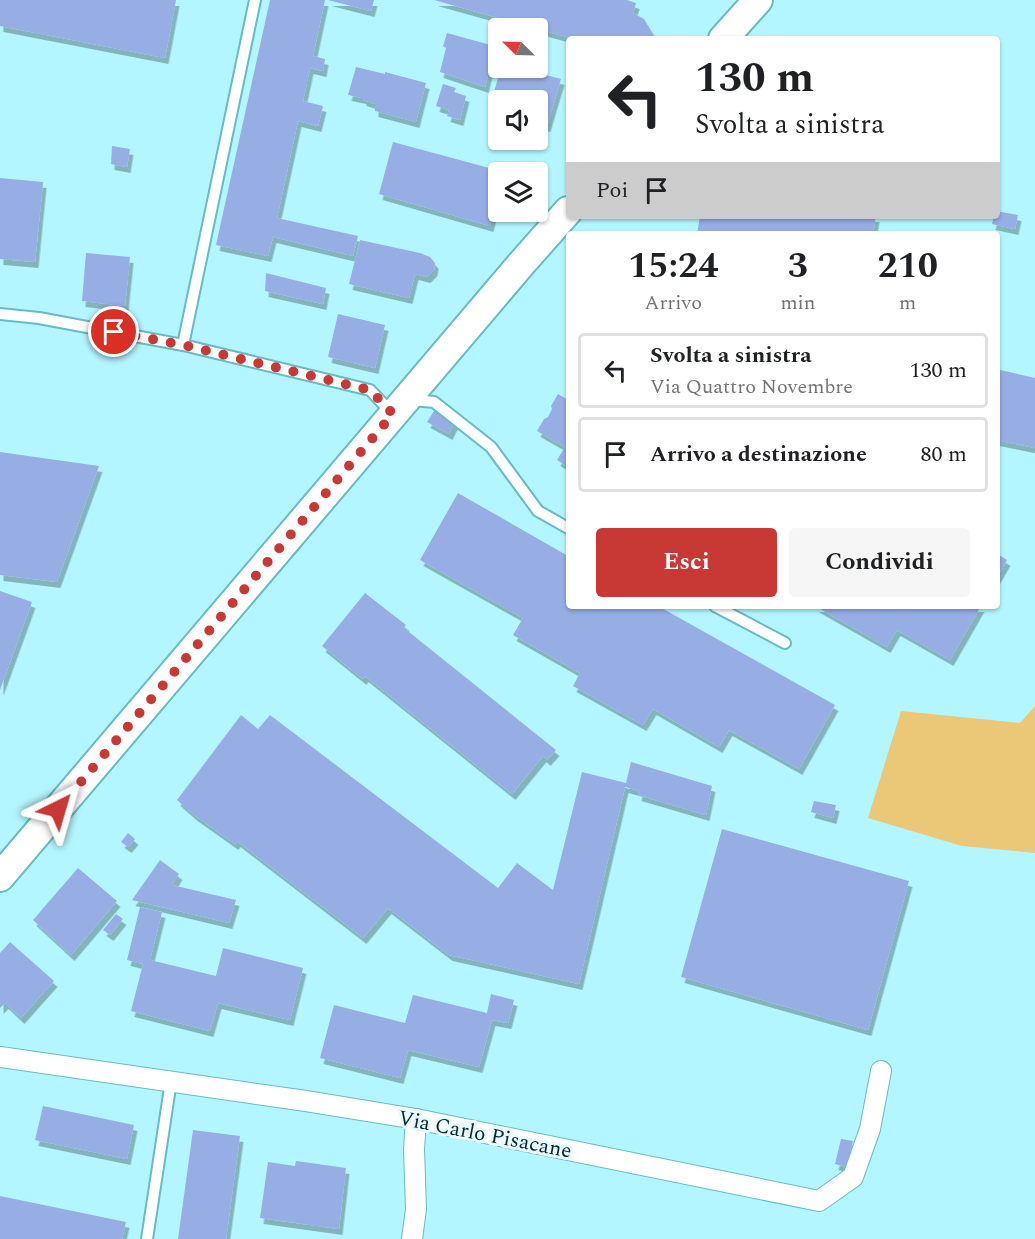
<!DOCTYPE html>
<html lang="it">
<style>
body{margin:0;font-family:Spectral,serif;background:#f6f6f6;color:#202124;height:100vh;display:flex;flex-direction:column;font-size:22px;white-space:nowrap}
*{box-sizing:border-box;margin:0}
p{font-size:20px;color:#757577}
.icon{flex:none;width:33px;height:33px;fill:none;stroke:currentColor;stroke-width:2;stroke-linecap:round;stroke-linejoin:round}
.map{position:relative;flex:1;overflow:hidden}
.side{position:absolute;left:566px;top:231px;width:434px;height:378px;display:flex;flex-direction:column;background:#fff;border-radius:6px;box-shadow:0 2px 4px #0004}
.side>*{flex:none}
.guide{position:absolute;left:566px;top:36px;width:434px;height:183px;border-radius:6px;box-shadow:0 2px 4px #0004;background:#fff;color:#202124;overflow:hidden}
.needle{width:39px;rotate:293deg}
.controls{position:absolute;left:488px;top:18px;display:grid;gap:12px}
.controls a{display:grid;place-items:center;width:60px;height:60px;border-radius:6px;background:#fff;box-shadow:0 2px 4px #0004;font-size:30px}
.pin{position:absolute;display:grid;place-items:center;width:51px;height:51px;color:#fff;margin:-26px;border:3px solid #fff;border-radius:50%;box-shadow:0 2px 6px #0007}
.me{position:absolute;width:66px;margin:-33px;rotate:40deg;stroke-linejoin:round;filter:drop-shadow(0 0 4px #0008)}
.turn{display:flex;align-items:center;gap:21px;height:126px;padding:0 30px;font-size:27px}
.turn .icon{width:78px;height:78px;stroke-width:2.5}
.turn b{display:block;font-size:42px;line-height:51px}
.then{display:flex;align-items:center;height:57px;padding:0 30px;background:#0003;gap:12px;font-size:22px}
.eta{display:flex;justify-content:space-evenly;align-items:center;height:102px;text-align:center}
.eta b{font-size:36px;font-weight:700;line-height:42px}
.cta{display:flex;gap:12px;margin-top:auto;padding:12px 30px}
.cta a{flex:1;height:69px;border-radius:6px;background:#c83936;color:#fff;font-size:24px;font-weight:700;line-height:69px;text-align:center}
.cta a+a{background:#f6f6f6;color:#202124}
ul{padding:0;list-style:none}
li{display:flex;align-items:center;gap:18px;height:75px;margin:0 12px 9px;padding:0 18px;border:3px solid #e0e0e0;border-radius:6px}
li div{flex:1}
li b{display:block;font-size:22px}
li em{font-style:normal}
.map>svg:first-child{display:block}
.green{fill:#ebc878}
.building{fill:#97aee5;filter:url(#shadow)}
.lines{fill:none;stroke-linecap:round;stroke-linejoin:round}
.lane-casing{stroke:#67bbc6;stroke-width:14}
.street-casing{stroke:#67bbc6;stroke-width:22}
.secondary-casing{stroke:#67bbc6;stroke-width:32}
.lane{stroke:#fff;stroke-width:10}
.street{stroke:#fff;stroke-width:20}
.secondary{stroke:#fff;stroke-width:28}
.route{stroke:#c83936;stroke-width:10;stroke-dasharray:0 18}
.labels{text-anchor:middle;stroke-width:6;stroke-linejoin:round;paint-order:stroke}
.street-label{font-size:21px;fill:#042a2f;stroke:#eaf9fb}
</style>
<div class="map">
<svg width="1035" height="1239" viewBox="0 0 1035 1239">
<defs>
<filter id="shadow"><feDropShadow dx="3.5" dy="6" stdDeviation="0" flood-color="#0004"/></filter>
</defs>
<rect width="100%" height="100%" fill="#b4f6ff"/>
<polygon class="green" points="1035,706 1035,853 962,846 868,818 901,711 1020,723"/>
<g class="building">
<polygon points="0,0 176,0 165,58 0,26"/>
<polygon points="270,0 325,0 313,56 325,59 323,71 310,68 303,101 323,106 318,126 298,121 277,218 358,236 353,256 273,237 268,256 216,245"/>
<polygon points="328,0 374,0 371,11"/>
<polygon points="434,0 627,0 636,3 633,13 644,19 656,39 574,39"/>
<polygon points="447,33 498,47 498,58 493,56 485,87 440,72 446,48 443,46"/>
<polygon points="356,67 385,74 385,72 426,83 416,122 375,111 375,104 363,100 363,98 348,95"/>
<polygon points="501,68 519,68 561,79 547,126 537,123 537,100 498,100 498,112 489,109"/>
<polygon points="443,84 456,88 454,92 466,96 460,120 447,116 449,110 436,106"/>
<polygon points="393,142 504,172 498,172 498,194 490,226 379,194"/>
<polygon points="112,146 130,149 127,167 111,164"/>
<polygon points="0,178 43,182 35,262 0,259"/>
<polygon points="996,211 1018,215 1015,229 992,224 994,216 996,216"/>
<polygon points="700,216 876,216 873,234 697,234"/>
<polygon points="360,240 420,253 430,257 435,263 434,270 427,277 415,274 409,298 349,284"/>
<polygon points="86,253 130,257 125,306 82,301"/>
<polygon points="266,273 326,288 323,304 265,291"/>
<polygon points="338,314 385,325 375,368 328,357"/>
<polygon points="996,369 1035,378 1035,448 996,440"/>
<polygon points="558,394 568,400 568,467 557,460 565,447 537,431 544,419 548,417 552,409 551,406"/>
<polygon points="434,411 455,422 449,434 427,422"/>
<polygon points="0,452 99,466 57,582 0,575"/>
<polygon points="458,493 568,556 568,606 658,606 835,705 799,769 729,730 719,747 653,709 643,725 573,686 580,673 513,635 523,618 420,560"/>
<polygon points="996,553 1007,560 996,579"/>
<polygon points="0,591 32,602 0,690"/>
<polygon points="365,593 406,625 404,628 556,750 547,760 543,756 512,794 365,676 363,679 322,646"/>
<polygon points="815,606 981,606 950,660 897,630 887,647"/>
<polygon points="241,715 258,729 270,715 498,888 517,863 553,890 582,772 626,783 631,762 712,786 706,815 638,795 639,791 625,787 579,984 449,955 388,908 363,938 237,841 235,844 194,815 177,800"/>
<polygon points="814,801 836,805 833,818 811,812"/>
<polygon points="722,829 909,881 868,1030 681,977"/>
<polygon points="128,833 135,839 128,847 121,842"/>
<polygon points="160,860 179,874 172,885 236,900 229,923 132,900"/>
<polygon points="78,868 117,901 71,955 33,920"/>
<polygon points="140,907 162,912 150,960 216,976 223,948 303,968 290,1020 218,1003 210,1031 131,1011 143,964 127,960"/>
<polygon points="116,914 123,919 110,935 103,930"/>
<polygon points="10,942 54,981 21,1018 5,1003 0,1008 0,953"/>
<polygon points="491,994 514,1000 508,1023 492,1020 479,1067 408,1050 400,1078 320,1058 334,1005 405,1023 413,995 487,1013"/>
<polygon points="43,1106 134,1125 127,1159 35,1140"/>
<polygon points="193,1130 240,1136 226,1239 178,1239"/>
<polygon points="841,1139 853,1141 847,1167 835,1164"/>
<polygon points="296,1161 346,1168 339,1229 260,1218 268,1162 295,1166"/>
<polygon points="0,1196 126,1222 122,1239 0,1239"/>
</g>
<g class="lines">
<g class="lane-casing">
<g id="lane">
<polyline points="0,314 39,318 183,345 370,390 393,414"/>
<polyline points="183,345 255,0"/>
<polyline points="412,400 434,402 491,447 538,511 568,528"/>
<polyline points="715,606 785,643"/>
<polyline points="147,1239 171,1081"/>
</g>
</g>
<g class="street-casing">
<g id="street">
<polyline points="0,1057 306,1101 416,1119 819,1201 853,1177 870,1129 881,1071"/>
<polyline points="412,1239 416,1209 414,1149 416,1119"/>
</g>
</g>
<g class="secondary-casing">
<g id="secondary">
<polyline points="723,39 758,0"/>
<polyline points="0,877 522,263 568,211"/>
</g>
</g>
<use href="#lane" class="lane"/>
<use href="#street" class="street"/>
<use href="#secondary" class="secondary"/>
</g>
<g class="lines">
<polyline class="route" points="58,809 393,414 370,390 183,345 114,332"/>
</g>
<g class="labels">
<g class="street-label">
<text transform="translate(485 1134) rotate(11)" y="7">Via Carlo Pisacane</text>
</g>
</g>
</svg>
<div class="controls">
<a><svg class="needle" viewBox="-14 -14 28 28"><path d="M0-13l5 13h-10z" fill="#e53935"/><path d="M0 13l5-13h-10z" fill="#757577"/></svg></a>
<a><svg class="icon" aria-label="sound" viewBox="0 0 24 24"><path d="M4 9h4l5-4v14l-5-4H4zM17 9q2 3 0 6"/></svg></a>
<a><svg class="icon" aria-label="layers" viewBox="0 0 24 24"><path d="M12 4l9 5-9 5-9-5zM3 14l9 5 9-5"/></svg></a>
</div>
<div class="pin" style="left:114px;top:332px;background:#d93025"><svg class="icon" aria-label="arrive" viewBox="0 0 24 24"><path d="M6 21V4h12l-3 4 3 4H6"/></svg></div>
<svg class="me" style="left:58px;top:809px" viewBox="-20 -20 40 40"><path d="M0-17L14 15 0 8-14 15z" fill="#c83936" stroke="#fff" stroke-width="4"/></svg>
<div class="guide">
<div class="turn"><svg class="icon" aria-label="left" viewBox="0 0 24 24"><path d="M17 20v-9H6M10 6l-5 5 5 5"/></svg><div><b>130 m</b>Svolta a sinistra</div></div>
<div class="then">Poi<svg class="icon" aria-label="arrive" viewBox="0 0 24 24"><path d="M6 21V4h12l-3 4 3 4H6"/></svg></div>
</div>
<section class="side">
<div class="eta">
<div><b>15:24</b><p>Arrivo</p></div>
<div><b>3</b><p>min</p></div>
<div><b>210</b><p>m</p></div>
</div>
<ul>
<li><svg class="icon" aria-label="left" viewBox="0 0 24 24"><path d="M17 20v-9H6M10 6l-5 5 5 5"/></svg><div><b>Svolta a sinistra</b><p>Via Quattro Novembre</p></div><em>130 m</em></li>
<li><svg class="icon" aria-label="arrive" viewBox="0 0 24 24"><path d="M6 21V4h12l-3 4 3 4H6"/></svg><div><b>Arrivo a destinazione</b></div><em>80 m</em></li>
</ul>
<div class="cta"><a>Esci</a><a>Condividi</a></div>
</section>
</div>
